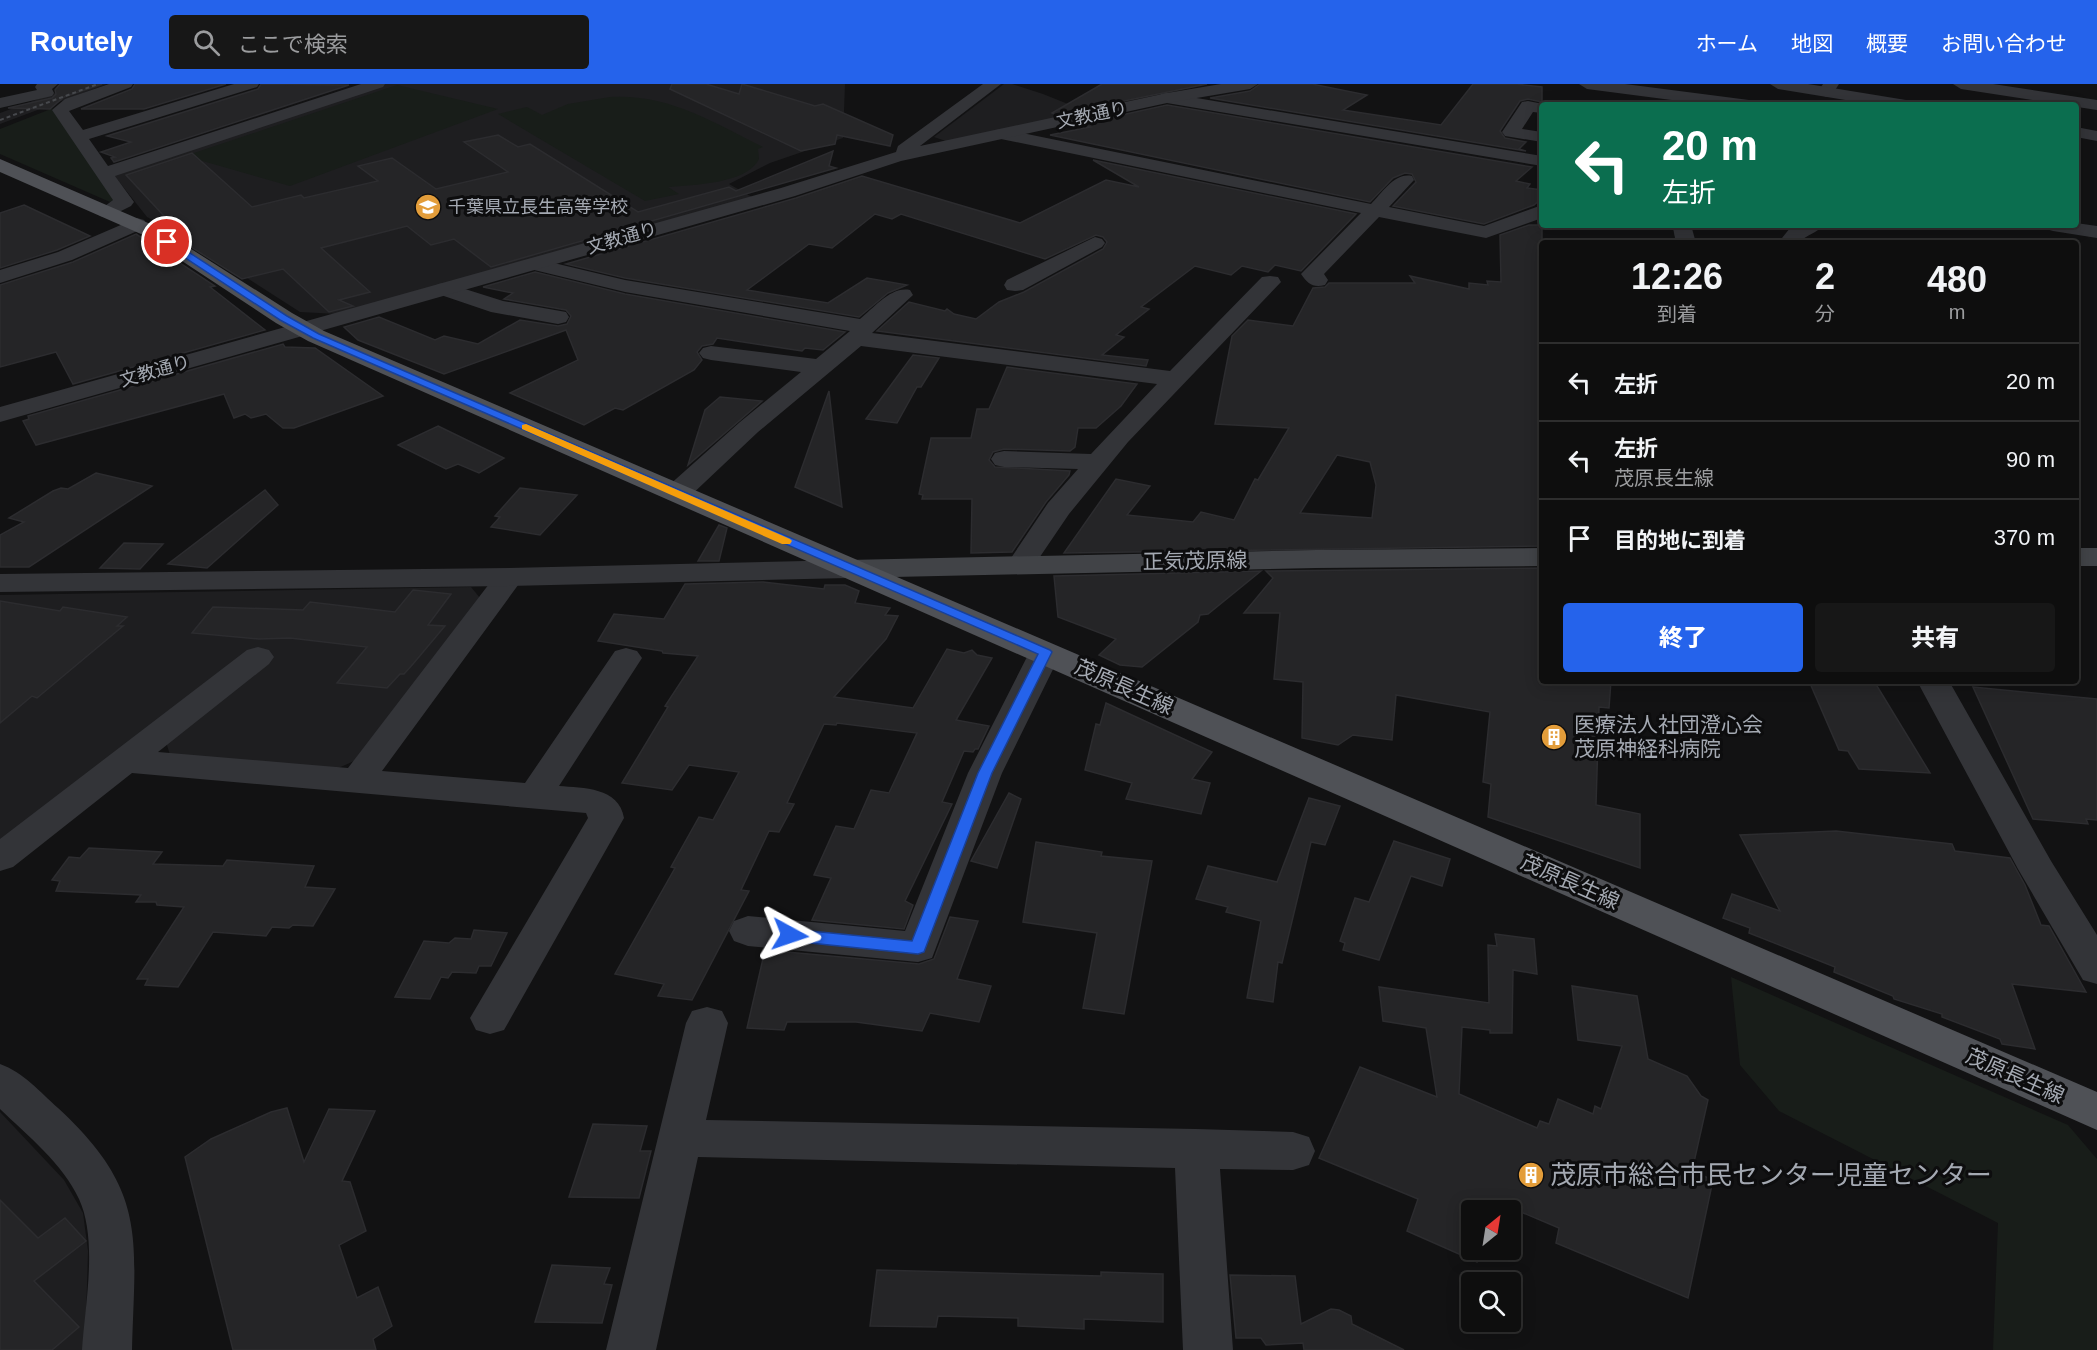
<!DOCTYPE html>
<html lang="ja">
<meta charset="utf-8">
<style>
body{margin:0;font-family:Helvetica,"Noto Sans JP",sans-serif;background:#171717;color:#f1f3f6;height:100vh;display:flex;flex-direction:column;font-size:22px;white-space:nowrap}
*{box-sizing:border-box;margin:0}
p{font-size:20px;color:#9b9c9e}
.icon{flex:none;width:33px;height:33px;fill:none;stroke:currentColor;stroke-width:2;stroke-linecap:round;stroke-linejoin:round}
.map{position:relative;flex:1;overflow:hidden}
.sheet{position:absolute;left:1539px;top:156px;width:540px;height:444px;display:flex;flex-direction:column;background:#0e0e0e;border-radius:6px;box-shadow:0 3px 15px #0003,0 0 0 2px #2e2e2e}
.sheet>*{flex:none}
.hud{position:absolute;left:1539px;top:18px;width:540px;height:126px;border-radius:6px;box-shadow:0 3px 15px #0003,0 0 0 2px #2e2e2e;background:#0b6e4f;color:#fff;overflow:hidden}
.needle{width:39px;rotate:30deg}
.tools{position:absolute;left:1461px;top:1116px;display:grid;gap:12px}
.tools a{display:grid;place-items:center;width:60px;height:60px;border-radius:6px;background:#0e0e0e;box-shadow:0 3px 15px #0003,0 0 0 2px #2e2e2e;font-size:30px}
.pin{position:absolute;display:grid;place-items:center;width:51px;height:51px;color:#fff;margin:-26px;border:3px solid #fff;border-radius:50%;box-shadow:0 2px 6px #0007}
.me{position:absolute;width:66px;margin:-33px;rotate:95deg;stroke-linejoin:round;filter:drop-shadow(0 0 4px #0008)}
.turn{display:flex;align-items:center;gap:21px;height:126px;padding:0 24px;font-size:27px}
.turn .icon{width:78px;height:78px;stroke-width:2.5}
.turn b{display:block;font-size:42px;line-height:51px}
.eta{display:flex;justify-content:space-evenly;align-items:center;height:102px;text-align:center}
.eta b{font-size:36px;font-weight:800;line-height:42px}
.cta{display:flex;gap:12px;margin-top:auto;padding:12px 24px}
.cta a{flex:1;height:69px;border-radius:6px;background:#2563eb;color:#fff;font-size:24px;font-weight:800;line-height:69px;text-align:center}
.cta a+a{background:#171717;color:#f1f3f6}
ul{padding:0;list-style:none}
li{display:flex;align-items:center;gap:18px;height:78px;padding:0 24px;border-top:2px solid #2e2e2e}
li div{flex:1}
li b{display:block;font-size:22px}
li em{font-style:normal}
header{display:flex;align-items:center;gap:36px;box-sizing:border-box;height:84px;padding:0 30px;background:#2563eb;color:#fff}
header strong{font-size:28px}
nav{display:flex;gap:33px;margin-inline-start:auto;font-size:21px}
.search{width:420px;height:54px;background:#171717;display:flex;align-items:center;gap:15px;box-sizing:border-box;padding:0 21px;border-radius:6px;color:#9b9c9e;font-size:22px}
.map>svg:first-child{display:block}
.built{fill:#1e1e20}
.green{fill:#181d19}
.building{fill:#252527;stroke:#2c2c2f;stroke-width:1.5;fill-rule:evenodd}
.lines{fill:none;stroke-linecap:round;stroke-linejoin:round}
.minor{fill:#333438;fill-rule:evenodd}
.tertiary{fill:#333438;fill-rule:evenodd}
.secondary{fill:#414347;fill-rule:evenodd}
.primary{fill:#4f5156;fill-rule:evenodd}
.rail{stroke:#46484c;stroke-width:2;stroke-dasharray:4 3;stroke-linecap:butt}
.route{fill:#2563eb;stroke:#184099;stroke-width:1.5}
.slow{fill:#f59e0b}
.labels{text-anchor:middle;stroke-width:6;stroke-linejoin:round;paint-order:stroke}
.far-street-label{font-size:18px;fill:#a4a9b2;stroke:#0d0d0e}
.far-poi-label{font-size:18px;fill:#a4a9b2;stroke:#0d0d0e;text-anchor:start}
.street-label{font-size:21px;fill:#a4a9b2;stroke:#0d0d0e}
.poi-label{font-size:21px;fill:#a4a9b2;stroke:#0d0d0e;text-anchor:start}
.near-poi-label{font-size:26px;fill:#a4a9b2;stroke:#0d0d0e;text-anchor:start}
</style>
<header>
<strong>Routely</strong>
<div class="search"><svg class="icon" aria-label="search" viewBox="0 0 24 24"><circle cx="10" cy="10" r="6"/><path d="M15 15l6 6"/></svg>ここで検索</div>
<nav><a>ホーム</a><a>地図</a><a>概要</a><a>お問い合わせ</a></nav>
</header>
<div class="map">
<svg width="2097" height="1266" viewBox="0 0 2097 1266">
<rect width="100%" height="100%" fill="#121213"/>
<g class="built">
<polygon points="79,0 107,0 0,40 0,29"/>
<polygon points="384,0 845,0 843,54 770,79 729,100 752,113 337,230 300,228 177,149 147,133 113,90"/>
<polygon points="1004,0 1012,0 1043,10 1088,28 949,58 934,53"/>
<polygon points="471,503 480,514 361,674 336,685 170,671 166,658 0,761 0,511"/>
<polygon points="0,1028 64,1096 83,1129 88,1167 85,1266 0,1266"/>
</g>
<g class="green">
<polygon points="397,1 498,25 290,102 185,72"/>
<polygon points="99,6 52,25 115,115 110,118 0,70 0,45"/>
<path d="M 610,13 C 670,10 712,38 763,63 L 758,65 L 759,75 C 747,100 692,101 668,103 L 679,110 L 645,117 L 498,30 L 527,23 L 542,31 L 568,20 Z"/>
<polygon points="1731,893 2068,1041 2097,1075 2097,1266 1993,1266 1998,1139 1779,1027 1740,981"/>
</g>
<g class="building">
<polygon points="60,0 102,0 64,13 50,25 8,24 52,14 56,10 55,6"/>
<polygon points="135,0 226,0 144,25 81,25 132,5"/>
<polygon points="261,0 349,1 114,78 111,74 115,73 101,68 131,58 107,52 258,5"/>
<polygon points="672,0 706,0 739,10 742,0 815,22 823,20 893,51 890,62 837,51 835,60 801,67 670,5"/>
<polygon points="1102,0 1207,0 1056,31 1052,29"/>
<polygon points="1260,0 1312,0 1367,11 1343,26 1441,41 1473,0 1516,0 1542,3 1542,18 1528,15 1520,17 1500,47 1505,54 1526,58 1519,65 1526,67 1210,14 1250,7"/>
<polygon points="1167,21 1532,83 1516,97 1530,100 1527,104 1542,106 1542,114 1534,121 1484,140 1393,122 1416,98 1412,90 1405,89 1393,94 1370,118 1050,51 1090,43 1081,40"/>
<polygon points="498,51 518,63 530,60 638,128 729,103 736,107 833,67 829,82 836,84 491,183 454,155 431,161 407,142 321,164 370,208 339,216 353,222 329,228 283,185 242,195 151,138 164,132 126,91 192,69 252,123 301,111 304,114 378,97 358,82 392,74 436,105 508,88 464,58"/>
<polygon points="1093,76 1356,130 1301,187 1275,181 1268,188 1242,182 1231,191 1195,182 1141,223 1149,225 1116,251 1124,253 1102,271 1148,276 1146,282 877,247 909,218 945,227 947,225 954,230 976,235 999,218 1024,208 1103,165 1107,158 1103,153 1096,151 1045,175 901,130 892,135 875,130 832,164 809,160 747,206 828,219 867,194 907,201 888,209 859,233 625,194 566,180 796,114 862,92 1020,139 1106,96 1139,103"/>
<polygon points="24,121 90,152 57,166 0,184 0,129"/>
<path d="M 1529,141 L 1542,141 L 1542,462 L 1064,469 L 1116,395 L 1150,402 L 1127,431 L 1193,438 L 1201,428 L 1234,436 L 1255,395 L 1258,396 L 1289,344 L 1215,340 L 1232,252 L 1248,236 L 1293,242 L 1313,204 L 1325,203 L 1329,199 L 1415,199 L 1410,192 L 1469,205 L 1469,199 L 1488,201 L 1487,197 L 1501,198 L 1500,151 ZM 1337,371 L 1370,378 L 1376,401 L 1372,434 L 1300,429 Z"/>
<polygon points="136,150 215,202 210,203 265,246 73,300 56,268 0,283 0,201 73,178"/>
<polygon points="535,188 625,210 845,248 823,266 805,264 802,267 717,254 713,260 702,262 697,268 702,276 694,286 623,326 615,324 584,341 510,309 578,276 566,246 444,290 358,256 344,243 379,233 435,256 444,252 478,260 520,236 558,242 567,240 571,232 566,226 504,215 513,209 483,203"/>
<polygon points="283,260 285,263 315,264 383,312 294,344 283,344 266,330 251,334 245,330 234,334 224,310 36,361 23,337 29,335 28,332"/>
<polygon points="913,271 939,274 921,303 917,303 897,339 866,335"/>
<polygon points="1007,283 1137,300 1121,322 1096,344 1078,344 1075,363 1070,367 1004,365 993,368 989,376 995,383 1070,387 1069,391 1046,418 1012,468 971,469 972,415 922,415 923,411 919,410 931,354 971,354 977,325 989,325"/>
<polygon points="829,307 842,423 795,403"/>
<polygon points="720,313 762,317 688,381 705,326"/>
<polygon points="438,342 504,374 479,389 458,380 446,385 398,361"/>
<polygon points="96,389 152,402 29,483 0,483 0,451 24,438 9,434 53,407 61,404 68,405"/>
<polygon points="520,404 577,411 540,451 491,443 500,433 495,432"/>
<polygon points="265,406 278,421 207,484 168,480"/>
<polygon points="719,441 727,444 719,477 698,477"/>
<polygon points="124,459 163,460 140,485 100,484"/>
<polygon points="1542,484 1542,597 1611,597 1609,624 1599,623 1596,721 1640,730 1640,784 1488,733 1491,700 1483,698 1490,628 1396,611 1392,656 1353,651 1338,661 1302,654 1303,598 1274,595 1280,529 1244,529 1273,494 1266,487"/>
<polygon points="1261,487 1208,530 1200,531 1198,538 1142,583 1120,581 1099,571 1116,555 1058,533 1054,492"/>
<polygon points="763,498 824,505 825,501 845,501 859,507 855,519 890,524 885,531 898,532 886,555 834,613 913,624 947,565 964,569 972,566 977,571 992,574 956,636 989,642 978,665 975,665 973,668 964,667 942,718 952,720 905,817 913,821 904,845 812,836 831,794 814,791 836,742 854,745 871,706 889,709 917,649 837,639 836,641 824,640 787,719 794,720 779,748 769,747 741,806 749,807 692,916 658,912 664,900 615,890 675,784 671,783 699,733 713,736 739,688 689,681 672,706 622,699 668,623 665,622 698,572 663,569 662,567 598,557 614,530 664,535 685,500"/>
<polygon points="413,506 451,510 428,541 445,542 413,580 404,590 400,590 387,604 337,599 367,563 290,554 259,555 192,549 213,523 303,526 310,518 395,528"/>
<polygon points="0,517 60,527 63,523 127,533 117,542 123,542 37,614 32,612 0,639"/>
<polygon points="1809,597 1874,597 1930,689 1859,685 1848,667 1839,666"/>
<polygon points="1973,603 2097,615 2097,736 2086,735 2088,740 2033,735"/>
<polygon points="1106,619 1212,668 1192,695 1210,699 1201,730 1126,715 1132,699 1085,686 1096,640 1100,641"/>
<polygon points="1009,709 1021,715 997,784 971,777"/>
<polygon points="1309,714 1340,722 1325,761 1311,758 1282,879 1278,878 1273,918 1247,914 1261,837 1226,828 1228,823 1196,815 1208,782 1277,798"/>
<polygon points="1836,747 1952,760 1955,767 2010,774 2025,801 2041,841 2049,842 2086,908 2012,900 2035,965 2002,960 2000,955 1942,933 1942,930 1894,915 1893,912 1834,888 1835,883 1749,849 1750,844 1723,834 1732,810 1780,827 1740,751"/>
<polygon points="1394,757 1450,775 1442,802 1411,792 1379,876 1343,866 1345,859 1340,857 1355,814 1369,818"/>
<polygon points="1036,758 1102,768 1101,772 1152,777 1124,930 1083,924 1097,849 1023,838"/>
<polygon points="89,764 162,768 153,780 223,782 227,776 314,782 305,803 335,805 313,842 293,841 289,844 272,843 266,852 213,848 178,903 145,901 148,895 137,895 184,823 157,821 156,818 136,818 141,811 56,807 60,797 52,796 69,773 80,774"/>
<polygon points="950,833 978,837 957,895 991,902 979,938 930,929 922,947 856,938 787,938 784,946 747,944 765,866 919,880 934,875"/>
<polygon points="474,846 507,849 491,882 479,882 476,889 452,888 448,894 441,893 430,915 395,913 424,857 449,859 455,854 471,855"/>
<polygon points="1495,850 1534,855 1537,890 1513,886 1512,949 1490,949 1490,946 1462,943 1459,1010 1537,1044 1540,1037 1549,1040 1558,1015 1593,1030 1595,1022 1601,1025 1622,962 1578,956 1572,902 1637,912 1648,975 1687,992 1701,1012 1708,1016 1692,1087 1713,1096 1688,1214 1556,1159 1559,1144 1495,1117 1492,1126 1472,1126 1472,1166 1481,1166 1477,1178 1407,1147 1418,1115 1319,1074 1360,983 1437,1013 1426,944 1383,937 1379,903 1489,919 1488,861 1497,862"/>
<polygon points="287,1024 304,1078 329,1025 375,1027 342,1097 350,1098 366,1147 339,1161 357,1214 378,1203 392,1242 373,1255 376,1266 233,1266 185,1073 211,1055 271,1028"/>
<polygon points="593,1040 647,1042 640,1067 651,1067 639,1114 569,1113"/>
<polygon points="0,1116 38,1154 65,1134 86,1157 34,1197 79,1243 52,1266 0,1266"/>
<polygon points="552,1181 610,1184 604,1200 612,1201 602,1239 535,1238"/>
<polygon points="877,1186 1101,1192 1101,1188 1163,1190 1163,1238 1084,1235 1084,1245 1018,1242 1018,1234 938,1232 936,1243 870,1242"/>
<polygon points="1230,1191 1295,1192 1301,1240 1331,1225 1339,1226 1351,1232 1352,1240 1404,1266 1304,1266 1303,1259 1266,1261 1261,1254 1236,1254"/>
</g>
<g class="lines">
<g class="minor">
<polygon points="37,0 58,0 52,5 54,9 52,12 0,24 0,14 37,6 35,3"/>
<polygon points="109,0 133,0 131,3 69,27 83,46 234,0 259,0 257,3 89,55 108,82 361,0 385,0 383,3 115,92 134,118 131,122 107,134 100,132 97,128 113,116 52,26 65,15"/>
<polygon points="1579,0 1625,0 1749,16 1757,21 1710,21 1587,5"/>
<polygon points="1823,0 1839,0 1832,11 1826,13 1818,8"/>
<polygon points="1953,0 1993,0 2097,16 2097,26 1961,5"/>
<polygon points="1167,9 1542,72 1542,82 1161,18 1159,14 1161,10"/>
<polygon points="1528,17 1548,21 1542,21 1542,29 1533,28 1522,45 1542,48 1542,58 1505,52 1502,48 1522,18"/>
<path d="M 1002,45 L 1371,120 C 1382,109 1395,88 1412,92 L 1414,96 L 1389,123 L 1484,142 L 1542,121 L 1542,134 L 1486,154 L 1379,133 L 1324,190 L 1328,196 L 1325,201 C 1313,204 1308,200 1301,190 L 1361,129 L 996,54 L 993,50 L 996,46 Z"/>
<polygon points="137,134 144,136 147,140 144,144 72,176 0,199 0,186 58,168"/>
<polygon points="2076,139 2097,142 2097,154 2053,147 2046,145 2043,141 2076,141"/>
<polygon points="1675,141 1691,141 1696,159 1676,159 1673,144"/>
<path d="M 1796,141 L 1823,141 C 1817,150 1806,150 1799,159 L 1778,159 L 1790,144 Z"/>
<polygon points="1095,153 1102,155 1105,159 1102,163 1023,206 1015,207 1007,206 1004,201 1007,196"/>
<path d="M 533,174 L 625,196 L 860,235 C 874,224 891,202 910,206 L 913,211 L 872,249 L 1170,287 L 1262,193 L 1270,192 L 1278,193 L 1281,198 L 1128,358 L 1069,430 L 1031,486 L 1021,489 L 1011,486 L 1007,480 L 1048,419 L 1078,385 L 1004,383 L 995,381 L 991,375 L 995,369 L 1004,367 L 1091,370 L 1157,300 L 861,262 L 758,348 L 687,415 L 677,417 L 667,415 L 663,409 L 667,403 L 740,338 L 801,288 L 711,276 L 703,274 L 699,269 L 703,264 L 711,262 L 816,275 L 850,247 L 625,208 L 526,184 L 523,180 L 526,176 Z"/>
<polygon points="446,199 503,217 566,228 569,233 566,238 558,240 491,228 438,210 435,205 438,200"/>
<path d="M 509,484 L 519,487 L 524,493 L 382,687 L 525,699 L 615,567 L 626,564 L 637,567 L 642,574 L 559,702 C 583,704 619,703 624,734 L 504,946 L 490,950 L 476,946 L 470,934 L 588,734 L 586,729 L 132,689 L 13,783 L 0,787 L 0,755 L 247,566 L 258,563 L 269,566 L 274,573 L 269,580 L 158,668 L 348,684 L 499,487 Z"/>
<polygon points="1045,559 1056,562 1061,569 1002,689 932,874 918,878 748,862 734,857 729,847 734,837 748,832 905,847 968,689 1029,569 1034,562"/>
<polygon points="1917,597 1949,597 2051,777 2097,851 2097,900 2083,896 2018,785"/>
<polygon points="707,923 722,927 728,939 706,1036 1196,1045 1293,1048 1309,1053 1315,1067 1309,1081 1293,1086 1220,1085 1233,1266 1183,1266 1175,1084 698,1073 656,1266 606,1266 686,939 692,927"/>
<path d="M 0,980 C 23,988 40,1008 58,1024 C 148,1107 135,1154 132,1266 L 82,1266 C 85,1221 98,1156 79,1115 C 63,1080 28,1052 0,1025 Z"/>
</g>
<g class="tertiary">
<polygon points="983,0 1001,0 920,62 1167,9 1221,0 1258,0 1250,5 1167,19 901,77 795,112 0,338 0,323 781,104 896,68 898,62"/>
<polygon points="1770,0 1808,0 1906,16 1914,21 1876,21 1778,5"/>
<polygon points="2076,43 2097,47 2097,57 2076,53"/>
<polygon points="848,476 858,479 863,485 858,491 848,494 509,502 0,508 0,490 509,484"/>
</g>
<g class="secondary">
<polygon points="1542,464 1542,482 1316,484 848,494 838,491 833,485 838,479 848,476 1316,466"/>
<rect x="2076" y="464" width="21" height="18"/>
</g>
<polygon class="primary" points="0,75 155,142 292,229 324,247 2097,1008 2097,1046 308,257 276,239 141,150 0,88"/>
<polyline class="rail" points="0,36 98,0"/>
</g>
<polygon class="route" points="164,156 170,156 287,232 319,250 1050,566 1052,568 992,689 924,868 918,870 790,857 785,856 782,851 785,847 790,845 912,857 978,689 1038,570 313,254 280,236 164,160"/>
<polygon class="slow" points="526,340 790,455 792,457 790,460 782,460 522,345 522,341"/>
<defs>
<g id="school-disc" transform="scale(1.35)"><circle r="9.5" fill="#e39d3a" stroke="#0d0d0e"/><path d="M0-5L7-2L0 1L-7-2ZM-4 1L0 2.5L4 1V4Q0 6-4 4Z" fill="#fff"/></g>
<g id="building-disc" transform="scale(1.35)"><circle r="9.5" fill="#e39d3a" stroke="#0d0d0e"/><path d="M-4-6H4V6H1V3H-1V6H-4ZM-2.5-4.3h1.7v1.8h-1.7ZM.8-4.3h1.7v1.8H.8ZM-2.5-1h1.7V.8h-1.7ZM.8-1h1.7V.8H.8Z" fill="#fff"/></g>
</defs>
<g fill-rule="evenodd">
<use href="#school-disc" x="428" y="123"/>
<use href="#building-disc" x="1554" y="653"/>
<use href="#building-disc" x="1531" y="1091"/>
</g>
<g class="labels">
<g class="far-street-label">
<text transform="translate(1092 31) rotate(-12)" y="6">文教通り</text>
<text transform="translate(622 154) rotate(-16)" y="6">文教通り</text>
<text transform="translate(155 287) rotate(-16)" y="6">文教通り</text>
</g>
<g class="far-poi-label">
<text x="448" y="129">千葉県立長生高等学校</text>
</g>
<g class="street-label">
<text transform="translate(1195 477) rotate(-1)" y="7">正気茂原線</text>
<text transform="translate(1124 603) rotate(24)" y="7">茂原長生線</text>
<text transform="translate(1570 798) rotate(24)" y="7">茂原長生線</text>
<text transform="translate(2015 992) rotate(24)" y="7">茂原長生線</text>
</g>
<g class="poi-label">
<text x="1574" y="648">医療法人社団澄心会<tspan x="1574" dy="24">茂原神経科病院</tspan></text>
</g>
<g class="near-poi-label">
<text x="1550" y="1100">茂原市総合市民センター児童センター</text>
</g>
</g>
</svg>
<div class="tools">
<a><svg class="needle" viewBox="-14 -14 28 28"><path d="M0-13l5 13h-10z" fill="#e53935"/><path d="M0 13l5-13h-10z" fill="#9b9c9e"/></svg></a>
<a><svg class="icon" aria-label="search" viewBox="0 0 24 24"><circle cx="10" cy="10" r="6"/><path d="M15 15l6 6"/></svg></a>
</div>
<div class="pin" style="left:167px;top:158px;background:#d93025"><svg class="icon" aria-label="arrive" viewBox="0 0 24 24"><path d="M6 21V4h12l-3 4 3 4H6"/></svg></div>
<svg class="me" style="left:790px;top:851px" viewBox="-20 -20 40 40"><path d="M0-17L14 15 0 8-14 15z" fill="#2563eb" stroke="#fff" stroke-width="4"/></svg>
<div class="hud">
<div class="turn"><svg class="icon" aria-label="left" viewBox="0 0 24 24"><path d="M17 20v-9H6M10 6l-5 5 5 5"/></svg><div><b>20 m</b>左折</div></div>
</div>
<section class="sheet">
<div class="eta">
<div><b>12:26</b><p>到着</p></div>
<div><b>2</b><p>分</p></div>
<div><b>480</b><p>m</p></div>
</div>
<ul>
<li><svg class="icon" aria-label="left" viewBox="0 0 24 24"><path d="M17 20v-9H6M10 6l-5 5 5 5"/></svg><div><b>左折</b></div><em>20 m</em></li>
<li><svg class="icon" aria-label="left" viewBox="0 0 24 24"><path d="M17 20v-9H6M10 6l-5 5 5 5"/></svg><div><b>左折</b><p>茂原長生線</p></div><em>90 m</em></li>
<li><svg class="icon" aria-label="arrive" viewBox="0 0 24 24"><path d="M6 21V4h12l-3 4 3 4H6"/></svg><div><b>目的地に到着</b></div><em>370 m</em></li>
</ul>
<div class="cta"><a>終了</a><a>共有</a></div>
</section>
</div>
